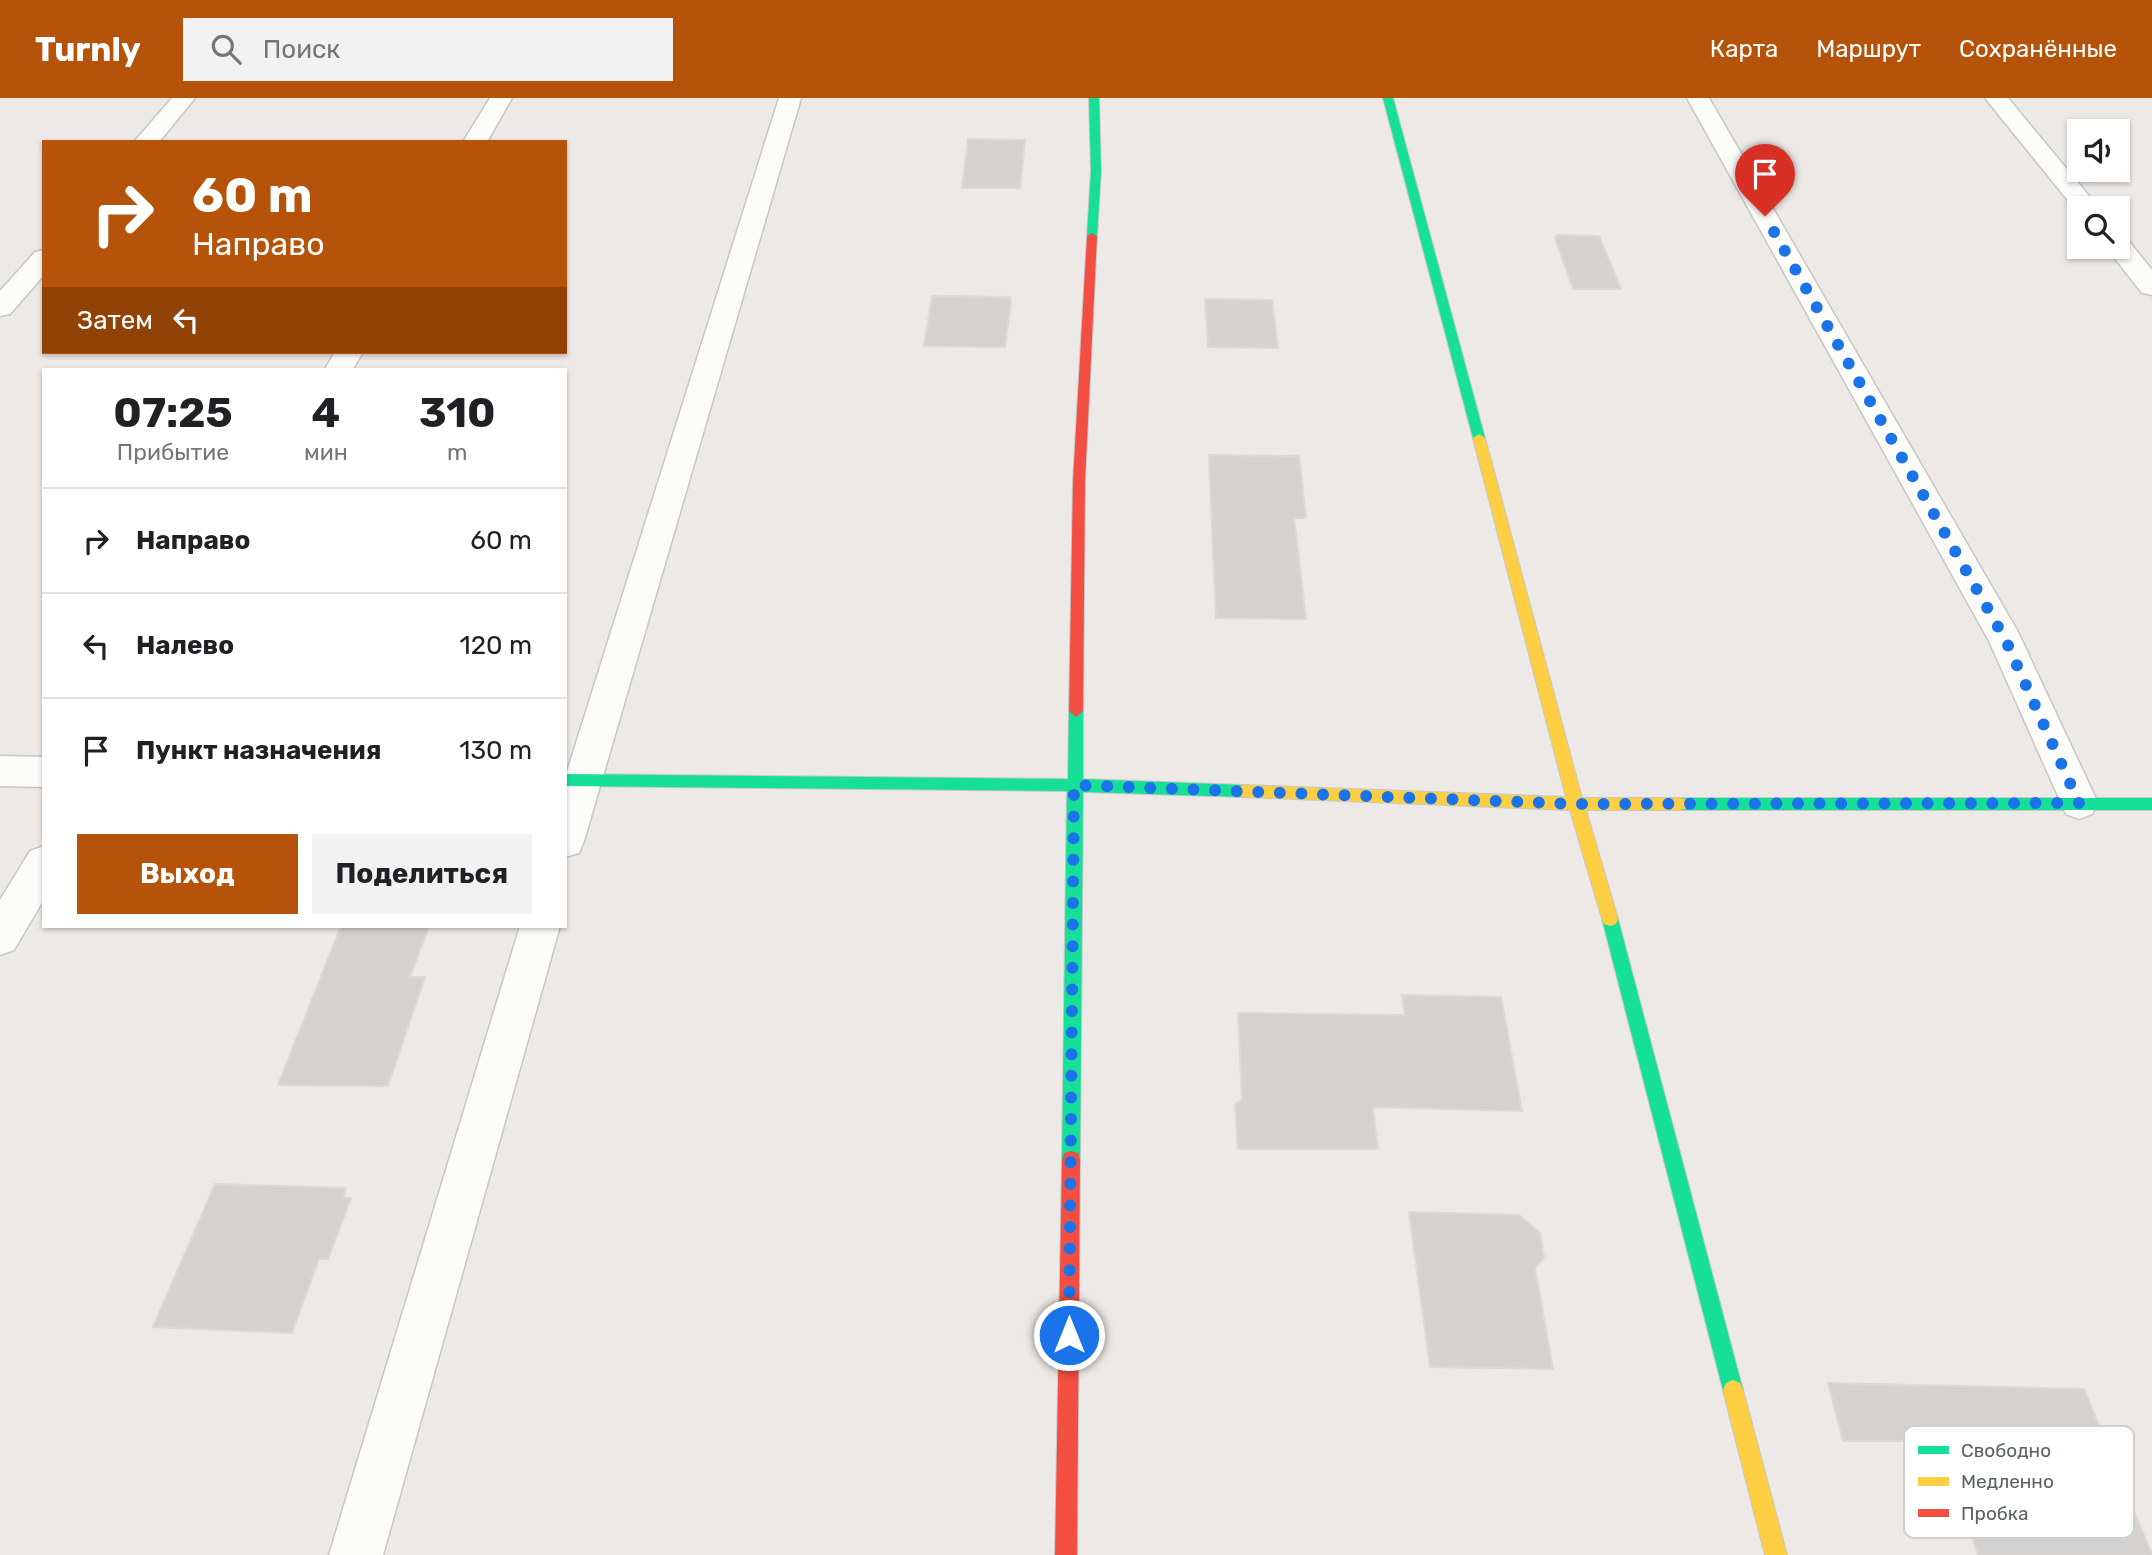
<!DOCTYPE html>
<html lang="ru">
<meta charset="utf-8">
<style>
body{margin:0;font-family:Rubik,sans-serif;background:#f2f2f2;color:#202124;height:100vh;display:flex;flex-direction:column;font-size:26px;white-space:nowrap}
*{box-sizing:border-box;margin:0}
p{font-size:23px;color:#757577}
.icon{flex:none;width:38px;height:38px;fill:none;stroke:currentColor;stroke-width:2;stroke-linecap:round;stroke-linejoin:round}
.map{position:relative;flex:1;overflow:hidden}
.drawer{position:absolute;left:42px;top:270px;width:525px;height:560px;display:flex;flex-direction:column;background:#fff;border-radius:0px;box-shadow:0 2px 5px #0004}
.drawer>*{flex:none}
.top-card{position:absolute;left:42px;top:42px;width:525px;height:214px;border-radius:0px;box-shadow:0 2px 5px #0004;background:#b45309;color:#fff;overflow:hidden}
.controls{position:absolute;left:2067px;top:21px;display:grid;gap:14px}
.controls a{display:grid;place-items:center;width:63px;height:63px;border-radius:0px;background:#fff;box-shadow:0 2px 5px #0004;font-size:35px}
.pin{position:absolute;display:grid;place-items:center;width:60px;height:60px;color:#fff;margin:-72px -30px;border-radius:50% 50% 50% 0;rotate:-45deg;box-shadow:0 0 7px #0007}
.pin .icon{rotate:45deg}
.me{position:absolute;width:77px;margin:-38px;rotate:0deg;stroke-linejoin:round;filter:drop-shadow(0 0 5px #0008)}
.turn{display:flex;align-items:center;gap:24px;height:147px;padding:0 35px;font-size:32px}
.turn .icon{width:91px;height:91px;stroke-width:2.5}
.turn b{display:block;font-size:49px;line-height:60px}
.then{display:flex;align-items:center;height:66px;padding:0 35px;background:#0003;gap:14px;font-size:26px}
.eta{display:flex;justify-content:space-evenly;align-items:center;height:119px;text-align:center}
.eta b{font-size:42px;font-weight:700;line-height:49px}
.primary-button{display:flex;gap:14px;margin-top:auto;padding:14px 35px}
.primary-button a{flex:1;height:80px;border-radius:0px;background:#b45309;color:#fff;font-size:28px;font-weight:700;line-height:80px;text-align:center}
.primary-button a+a{background:#f2f2f2;color:#202124}
ul{padding:0;list-style:none}
li{display:flex;align-items:center;gap:21px;height:105px;padding:0 35px;border-top:2px solid #e0e0e0}
li div{flex:1}
li b{display:block;font-size:26px}
li em{font-style:normal}
header{display:flex;align-items:center;gap:42px;box-sizing:border-box;height:98px;padding:0 35px;background:#b45309;color:#fff}
header strong{font-size:33px}
nav{display:flex;gap:38px;margin-inline-start:auto;font-size:24px}
.search{width:490px;height:63px;background:#f2f2f2;display:flex;align-items:center;gap:18px;box-sizing:border-box;padding:0 24px;border-radius:0px;color:#757577;font-size:26px}
.map>svg:first-child{display:block}
.building{fill:#d4d2d0;stroke:#dcd8d6;stroke-width:2}
.lines{fill:none;stroke-linecap:round;stroke-linejoin:round}
.street-casing{stroke:#c6c7c6;stroke-width:3}
.fast-casing{stroke:#c7c8c7;stroke-width:2}
.slow-casing{stroke:#c7c8c7;stroke-width:2}
.jam-casing{stroke:#c7c8c7;stroke-width:2}
.street{fill:#fcfcfb;fill-rule:evenodd}
.fast{fill:#16e098;fill-rule:evenodd}
.slow{fill:#ffcf43;fill-rule:evenodd}
.jam{fill:#f24e42;fill-rule:evenodd}
.route{stroke:#1a73e8;stroke-width:12;stroke-dasharray:0 21.6}
.key{fill:#fff;stroke:#ced0d0;stroke-width:2}
.key-label{font-size:19px;fill:#5c6264}
</style>
<header>
<strong>Turnly</strong>
<div class="search"><svg class="icon" aria-label="search" viewBox="0 0 24 24"><circle cx="10" cy="10" r="6"/><path d="M15 15l6 6"/></svg>Поиск</div>
<nav><a>Карта</a><a>Маршрут</a><a>Сохранённые</a></nav>
</header>
<div class="map">
<svg width="2152" height="1457" viewBox="0 0 2152 1457">
<rect width="100%" height="100%" fill="#ece9e6"/>
<g class="building">
<polygon points="968,41 1025,42 1020,90 962,90"/>
<polygon points="1557,137 1599,138 1621,191 1573,191 1555,140 1557,140"/>
<polygon points="932,198 1010,199 1011,205 1005,249 924,248"/>
<polygon points="1205,201 1272,202 1278,250 1208,249"/>
<polygon points="1209,357 1299,358 1306,420 1294,420 1306,521 1216,520"/>
<polygon points="341,828 429,828 410,879 425,879 388,988 278,987"/>
<polygon points="1402,897 1501,899 1522,1013 1373,1009 1378,1051 1238,1051 1235,1006 1242,1002 1238,915 1405,917"/>
<polygon points="215,1086 346,1090 343,1100 351,1100 328,1161 319,1161 292,1235 153,1229"/>
<polygon points="1409,1114 1519,1117 1540,1135 1544,1159 1535,1170 1553,1271 1430,1269"/>
<polygon points="1828,1285 2084,1291 2152,1457 1978,1457 1965,1417 1974,1402 1950,1343 1843,1343"/>
</g>
<g class="lines">
<g class="street-casing">
<g id="street">
<polygon points="172,0 195,0 159,44 134,44"/>
<polygon points="490,0 512,0 487,44 463,44"/>
<polygon points="779,0 801,0 584,743 579,755 565,759 565,680"/>
<polygon points="1687,0 1709,0 2018,534 2098,705 2092,716 2079,721 2066,716 1989,543"/>
<polygon points="1985,0 2008,0 2099,110 2079,110 2078,115"/>
<polygon points="2118,139 2127,141 2152,172 2152,197 2142,195 2106,149 2118,149"/>
<polygon points="44,152 44,177 10,216 0,218 0,193 35,154"/>
<polygon points="335,254 363,254 353,271 325,271"/>
<polygon points="0,658 44,659 44,689 0,688"/>
<polygon points="44,748 44,801 14,852 0,857 0,802 30,753"/>
<polygon points="520,828 560,828 383,1457 329,1457"/>
</g>
</g>
<g class="fast-casing">
<g id="fast">
<polygon points="1089,0 1099,0 1101,73 1097,138 1092,141 1087,138 1091,73"/>
<polygon points="1383,0 1393,0 1485,340 1483,343 1475,343 1473,340"/>
<polygon points="1076,607 1083,613 1083,681 1243,687 1248,689 1251,693 1248,697 1243,699 1083,694 1080,1062 1078,1069 1071,1071 1064,1069 1062,1062 1067,693 565,688 565,676 1068,681 1069,613"/>
<polygon points="1680,700 2152,700 2152,712 1680,712 1675,711 1672,706 1675,701"/>
<polygon points="1610,814 1616,816 1618,821 1743,1292 1740,1299 1733,1302 1726,1299 1723,1292 1602,821 1604,816"/>
</g>
</g>
<g class="slow-casing">
<g id="slow">
<polygon points="1479,336 1485,340 1582,700 1680,700 1685,701 1688,706 1685,711 1680,712 1586,712 1618,821 1616,826 1610,828 1604,826 1602,821 1570,712 1243,699 1238,697 1235,693 1238,689 1243,687 1566,699 1473,340"/>
<polygon points="1733,1282 1740,1285 1743,1292 1787,1457 1765,1457 1723,1292 1726,1285"/>
</g>
</g>
<g class="jam-casing">
<g id="jam">
<polygon points="1092,135 1097,138 1085,383 1083,613 1076,619 1069,613 1073,383 1087,138"/>
<polygon points="1071,1053 1078,1055 1080,1062 1077,1457 1055,1457 1062,1062 1064,1055"/>
</g>
</g>
<use href="#street" class="street"/>
<use href="#fast" class="fast"/>
<use href="#slow" class="slow"/>
<use href="#jam" class="jam"/>
</g>
<g class="lines">
<polyline class="route" points="1069,1237 1074,687 1576,706 2079,705 2006,543 1765,118"/>
</g>
<rect x="1904" y="1328" width="230" height="112" rx="10" class="key"/>
<rect x="1918" y="1348" width="31" height="8" fill="#16e098"/>
<rect x="1918" y="1379" width="31" height="9" fill="#ffcf43"/>
<rect x="1918" y="1411" width="31" height="8" fill="#f24e42"/>
<g class="key-label">
<text x="1961" y="1359">Свободно</text>
<text x="1961" y="1390">Медленно</text>
<text x="1961" y="1422">Пробка</text>
</g>
</svg>
<div class="controls">
<a><svg class="icon" aria-label="sound" viewBox="0 0 24 24"><path d="M4 9h4l5-4v14l-5-4H4zM17 9q2 3 0 6"/></svg></a>
<a><svg class="icon" aria-label="search" viewBox="0 0 24 24"><circle cx="10" cy="10" r="6"/><path d="M15 15l6 6"/></svg></a>
</div>
<div class="pin" style="left:1765px;top:118px;background:#d93025"><svg class="icon" aria-label="arrive" viewBox="0 0 24 24"><path d="M6 21V4h12l-3 4 3 4H6"/></svg></div>
<svg class="me" style="left:1069px;top:1237px" viewBox="-20 -20 40 40"><circle r="17" fill="#1a73e8" stroke="#fff" stroke-width="3"/><path d="M0-11L8 9 0 5-8 9z" fill="#fff"/></svg>
<div class="top-card">
<div class="turn"><svg class="icon" aria-label="right" viewBox="0 0 24 24"><path d="M7 20v-9h11M14 6l5 5-5 5"/></svg><div><b>60 m</b>Направо</div></div>
<div class="then">Затем<svg class="icon" aria-label="left" viewBox="0 0 24 24"><path d="M17 20v-9H6M10 6l-5 5 5 5"/></svg></div>
</div>
<section class="drawer">
<div class="eta">
<div><b>07:25</b><p>Прибытие</p></div>
<div><b>4</b><p>мин</p></div>
<div><b>310</b><p>m</p></div>
</div>
<ul>
<li><svg class="icon" aria-label="right" viewBox="0 0 24 24"><path d="M7 20v-9h11M14 6l5 5-5 5"/></svg><div><b>Направо</b></div><em>60 m</em></li>
<li><svg class="icon" aria-label="left" viewBox="0 0 24 24"><path d="M17 20v-9H6M10 6l-5 5 5 5"/></svg><div><b>Налево</b></div><em>120 m</em></li>
<li><svg class="icon" aria-label="arrive" viewBox="0 0 24 24"><path d="M6 21V4h12l-3 4 3 4H6"/></svg><div><b>Пункт назначения</b></div><em>130 m</em></li>
</ul>
<div class="primary-button"><a>Выход</a><a>Поделиться</a></div>
</section>
</div>
